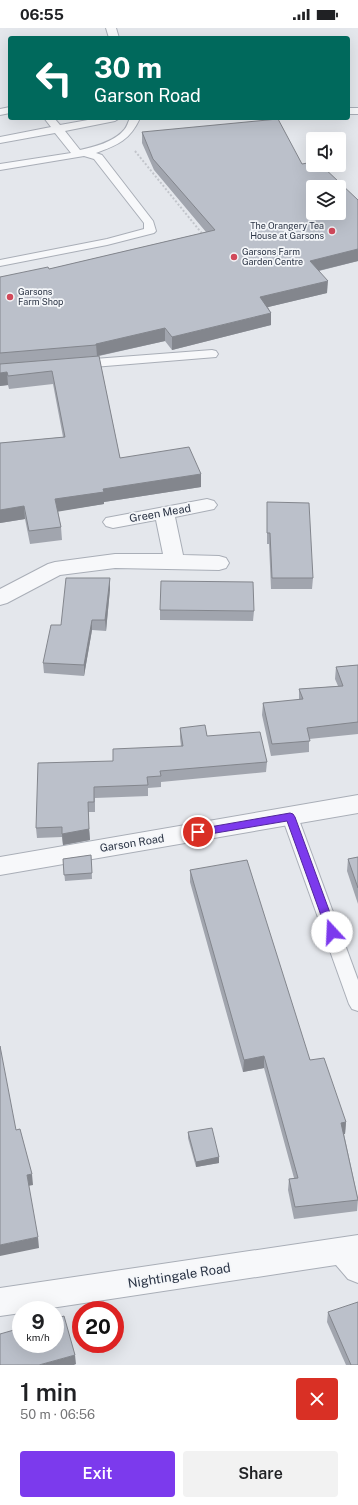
<!DOCTYPE html>
<meta charset="utf-8">
<style>
body{margin:0;font-family:"Public Sans",sans-serif;background:#f2f2f2;color:#202124;height:100vh;display:flex;flex-direction:column;font-size:15px;white-space:nowrap}
*{box-sizing:border-box;margin:0}
p{font-size:13px;color:#757577}
.icon{flex:none;width:22px;height:22px;fill:none;stroke:currentColor;stroke-width:2;stroke-linecap:round;stroke-linejoin:round}
.map{position:relative;height:1337px;overflow:hidden}
.drawer{display:flex;flex-direction:column;background:#fff;flex:1}
.drawer>*{flex:none}
.guide{position:absolute;left:8px;top:8px;width:342px;height:84px;border-radius:4px;box-shadow:0 4px 16px #0002;background:#00695c;color:#fff;overflow:hidden}
.fabs{position:absolute;left:306px;top:104px;display:grid;gap:8px}
.fabs a{display:grid;place-items:center;width:40px;height:40px;border-radius:4px;background:#fff;box-shadow:0 4px 16px #0002;font-size:20px}
.speed{position:absolute;left:12px;top:1273px;display:flex;gap:8px;font-size:20px;font-weight:700;text-align:center}
.speed>*{display:grid;place-content:center;width:52px;height:52px;border-radius:50%;background:#fff;box-shadow:0 4px 16px #0002;line-height:1}
.speed small{font-size:10px;font-weight:400}
.speed .limit{border:6px solid #d22;background:#fff;color:#111}
.pin{position:absolute;display:grid;place-items:center;width:34px;height:34px;color:#fff;margin:-17px;border:2px solid #fff;border-radius:50%;box-shadow:0 1px 4px #0007}
.me{position:absolute;width:44px;margin:-22px;rotate:340deg;stroke-linejoin:round;filter:drop-shadow(0 0 3px #0008)}
.turn{display:flex;align-items:center;gap:14px;height:84px;padding:0 20px;font-size:18px}
.turn .icon{width:52px;height:52px;stroke-width:2.5}
.turn b{display:block;font-size:28px;line-height:34px}
.round{display:grid;place-items:center;flex:none;width:42px;height:42px;border-radius:4px;background:#f2f2f2}
.overview{display:flex;align-items:center;justify-content:space-between;height:68px;padding:0 20px}
h1{font-size:24px;font-weight:600;line-height:30px}
.cta{display:flex;gap:8px;margin-top:auto;padding:8px 20px}
.cta a{flex:1;height:46px;border-radius:4px;background:#7c3aed;color:#fff;font-size:16px;font-weight:600;line-height:46px;text-align:center}
.cta a+a{background:#f2f2f2;color:#202124}
.status{display:flex;justify-content:space-between;align-items:center;height:28px;padding:0 20px;background:#fff;direction:ltr}
.status svg{height:11px;fill:currentColor}
.map>svg:first-child{display:block}
.lines{fill:none;stroke-linecap:round;stroke-linejoin:round}
.lane-casing{stroke:#a9aeb7;stroke-width:2}
.street-casing{stroke:#a9aeb7;stroke-width:2}
.path{stroke:#c2c5cb;stroke-width:2;stroke-dasharray:2 2;stroke-linecap:butt}
.lane{fill:#f7f8fa;fill-rule:evenodd}
.street{fill:#f7f8fa;fill-rule:evenodd}
.wall{fill:#a1a5ae}
.shaded-wall{fill:#83868d}
.building{fill:#bbc0ca;stroke:#83868d;fill-rule:evenodd}
.route{fill:#7c3aed;stroke:#51269a}
.poi-dot{fill:#d1495b;stroke:#f4f6f9;stroke-width:1.5}
.labels{text-anchor:middle;stroke-width:3.5;stroke-linejoin:round;paint-order:stroke}
.far-poi-label{font-size:9px;fill:#2b3445;stroke:#f4f6f9;text-anchor:start}
.street-label{font-size:11px;fill:#2b3445;stroke:#f4f6f9}
.near-street-label{font-size:13px;fill:#2b3445;stroke:#f4f6f9}
</style>
<div class="status"><b>06:55</b><svg viewBox="0 0 49 12"><path d="M0 12V9h3v3zM5 12V6h3v6zM10 12V3h3v9zM15 12V0h3v12zM26 1h20v11H26zM47 4h2v5h-2z"/></svg></div>
<div class="map">
<svg width="358" height="1337" viewBox="0 0 358 1337">
<rect width="100%" height="100%" fill="#e4e7ec"/>
<g class="lines">
<g class="lane-casing">
<g id="lane">
<polygon points="106,0 116,0 119,10 109,10"/>
<polygon points="10,79 10,85 0,87 0,81"/>
<rect x="348" y="80" width="10" height="6"/>
<path d="M 44,90 L 54,90 L 60,97 L 99,90 L 120,90 L 115,93 L 65,103 L 80,122 C 94,119 114,114 124,102 C 127,99 128,94 130,90 L 140,90 C 130,112 118,117 96,125 L 102,127 L 153,193 L 156,203 L 154,205 L 107,217 L 0,238 L 0,232 L 107,211 L 144,201 L 144,195 L 94,131 L 84,128 L 0,142 L 0,136 L 71,125 L 55,105 L 0,115 L 0,109 L 51,99 Z"/>
<polygon points="212,322 216,323 218,326 216,329 81,340 77,339 75,336 77,333 81,332"/>
<polygon points="290,783 296,785 298,789 358,952 358,983 352,981 349,976 282,789 284,785"/>
</g>
</g>
<g class="street-casing">
<g id="street">
<polygon points="207,471 214,473 217,477 214,481 175,489 183,527 219,528 226,530 229,535 226,540 219,542 115,540 60,547 7,575 0,577 0,561 48,536 55,534 115,526 163,526 156,492 113,500 106,498 103,494 106,490"/>
<polygon points="358,767 358,785 0,847 0,829"/>
<polygon points="358,1207 358,1255 348,1251 336,1237 38,1282 21,1282 21,1285 0,1288 0,1260"/>
</g>
</g>
<g class="path">
<polyline points="320,90 333,91"/>
<polyline points="135,123 204,208"/>
</g>
<use href="#lane" class="lane"/>
<use href="#street" class="street"/>
</g>
<g class="wall">
<polygon points="142,104 302,136 358,172 358,233 319,243 327,265 268,279 271,285 271,297 172,322 165,313 99,328 120,430 201,446 201,459 104,474 104,476 58,483 61,499 62,512 30,516 25,491 0,495 0,415 63,409 53,356 9,361 8,357 0,358 0,249 49,241 206,204 154,142 142,115"/>
<polygon points="267,474 313,550 312,561 271,561 269,516 267,516"/>
<polygon points="110,550 110,561 106,603 92,602 84,648 44,645 43,635 61,597"/>
<polygon points="160,582 254,583 253,593 160,592"/>
<polygon points="358,637 358,706 309,711 309,724 271,728 262,687 263,675 299,672 299,661 338,658 335,651 336,639"/>
<polygon points="180,700 207,708 267,734 266,744 161,754 161,759 148,760 148,768 95,770 95,784 88,784 90,812 63,817 62,809 37,810 36,800 113,733 181,718 180,710"/>
<polygon points="91,827 92,851 65,853 63,831"/>
<polygon points="358,829 358,876 347,843 348,831"/>
<polygon points="190,842 310,1032 346,1094 345,1106 344,1106 358,1171 357,1183 294,1191 288,1162 289,1151 294,1150 264,1040 243,1044 190,854"/>
<polygon points="188,1104 219,1129 219,1135 196,1139 188,1110"/>
<polygon points="328,1284 358,1337 346,1337 327,1294"/>
</g>
<g class="shaded-wall">
<polygon points="358,221 358,233 309,245 310,233"/>
<polygon points="328,253 327,265 260,281 260,269"/>
<polygon points="271,285 271,297 172,322 172,309"/>
<polygon points="165,300 165,313 97,328 96,316"/>
<polygon points="7,344 8,357 0,358 0,345"/>
<polygon points="201,446 201,459 104,474 104,476 56,484 55,471 103,461"/>
<polygon points="24,478 25,491 0,495 0,482"/>
<polygon points="110,550 110,561 106,603 105,592"/>
<polygon points="92,592 92,602 84,648 84,637"/>
<polygon points="89,801 90,812 63,817 62,806"/>
<polygon points="264,1028 264,1040 243,1044 244,1032"/>
<polygon points="346,1094 345,1106 340,1107 341,1095"/>
<polygon points="219,1129 219,1135 196,1139 196,1134"/>
<polygon points="32,1146 33,1157 28,1158 27,1147"/>
<polygon points="38,1209 39,1220 0,1228 0,1217"/>
<polygon points="75,1327 76,1336 74,1337 39,1337"/>
</g>
<g class="building">
<path d="M 278,91 L 302,136 L 313,134 L 313,137 L 321,137 L 358,172 L 358,221 L 310,233 L 328,253 L 260,269 L 271,285 L 172,309 L 165,300 L 96,316 L 96,317 L 0,325 L 0,249 L 48,239 L 49,241 L 215,202 L 153,131 L 142,104 ZM 313,159 L 339,159 L 339,185 L 313,185 Z"/>
<polygon points="99,328 120,430 189,419 201,446 103,461 104,464 55,471 61,499 29,503 24,478 0,482 0,415 65,409 52,343 8,348 7,344 0,345 0,336"/>
<polygon points="267,474 309,475 313,550 272,550 270,505 267,505"/>
<polygon points="66,550 110,550 105,592 92,592 84,637 43,635 51,597 61,597"/>
<polygon points="161,553 253,554 254,583 160,582"/>
<polygon points="358,637 358,694 307,700 310,713 272,716 263,675 303,671 299,661 343,658 336,639"/>
<polygon points="205,697 207,708 260,704 267,734 160,743 161,748 147,749 148,757 94,759 94,774 88,774 89,801 62,806 62,799 36,800 38,735 113,733 113,721 183,718 180,700"/>
<polygon points="91,827 92,845 64,847 63,831"/>
<polygon points="358,829 358,860 348,831"/>
<polygon points="247,832 310,1032 324,1030 346,1094 341,1095 358,1172 295,1179 289,1151 298,1150 264,1028 244,1032 190,842"/>
<polygon points="0,1018 16,1102 20,1101 32,1146 27,1147 38,1209 0,1217"/>
<polygon points="212,1100 219,1129 196,1134 188,1104"/>
<polygon points="358,1274 358,1337 351,1337 328,1284"/>
<polygon points="64,1288 75,1327 39,1337 0,1337 0,1306 21,1300 21,1316 55,1316 55,1291"/>
</g>
<polygon class="route" points="290,785 293,786 295,789 337,904 335,907 328,907 327,904 287,793 198,808 195,807 193,804 195,802 198,801"/>
<g class="poi-dot">
<circle cx="332" cy="203" r="4"/>
<circle cx="234" cy="229" r="4"/>
<circle cx="10" cy="269" r="4"/>
</g>
<g class="labels">
<g class="far-poi-label">
<text x="324" y="201" text-anchor="end">The Orangery Tea<tspan x="324" dy="10">House at Garsons</tspan></text>
<text x="242" y="227">Garsons Farm<tspan x="242" dy="10">Garden Centre</tspan></text>
<text x="18" y="267">Garsons<tspan x="18" dy="10">Farm Shop</tspan></text>
</g>
<g class="street-label">
<text transform="translate(160 485) rotate(-10)" y="4">Green Mead</text>
<text transform="translate(132 815) rotate(-9)" y="4">Garson Road</text>
</g>
<g class="near-street-label">
<text transform="translate(179 1247) rotate(-9)" y="5">Nightingale Road</text>
</g>
</g>
</svg>
<div class="fabs">
<a><svg class="icon" aria-label="sound" viewBox="0 0 24 24"><path d="M4 9h4l5-4v14l-5-4H4zM17 9q2 3 0 6"/></svg></a>
<a><svg class="icon" aria-label="layers" viewBox="0 0 24 24"><path d="M12 4l9 5-9 5-9-5zM3 14l9 5 9-5"/></svg></a>
</div>
<div class="speed"><div>9<small>km/h</small></div><div class="limit">20</div></div>
<div class="pin" style="left:198px;top:804px;background:#d93025"><svg class="icon" aria-label="arrive" viewBox="0 0 24 24"><path d="M6 21V4h12l-3 4 3 4H6"/></svg></div>
<svg class="me" style="left:332px;top:904px" viewBox="-20 -20 40 40"><circle r="19" fill="#fff"/><path d="M0-13L10 11 0 6-10 11z" fill="#7c3aed"/></svg>
<div class="guide">
<div class="turn"><svg class="icon" aria-label="left" viewBox="0 0 24 24"><path d="M17 20v-9H6M10 6l-5 5 5 5"/></svg><div><b>30 m</b>Garson Road</div></div>
</div>
</div>
<section class="drawer">
<div class="overview"><div><h1>1 min</h1><p>50 m · 06:56</p></div><a class="round" style="background:#d93025;color:#fff"><svg class="icon" aria-label="close" viewBox="0 0 24 24"><path d="M6 6l12 12M18 6L6 18"/></svg></a></div>
<div class="cta"><a>Exit</a><a>Share</a></div>
</section>
